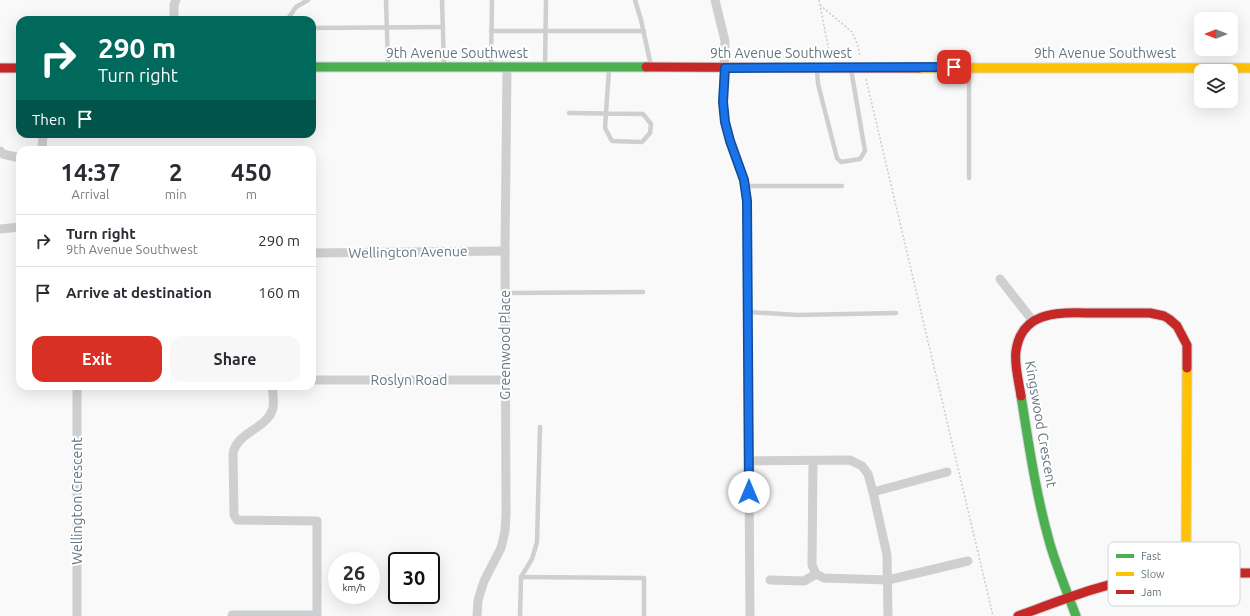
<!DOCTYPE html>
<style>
body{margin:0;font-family:Ubuntu,sans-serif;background:#f7f7f7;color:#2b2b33;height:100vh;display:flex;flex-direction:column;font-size:15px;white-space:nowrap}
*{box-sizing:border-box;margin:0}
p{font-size:13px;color:#7c7c81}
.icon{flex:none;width:22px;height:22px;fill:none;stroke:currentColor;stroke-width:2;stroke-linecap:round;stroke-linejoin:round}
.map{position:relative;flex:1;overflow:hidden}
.sheet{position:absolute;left:16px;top:146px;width:300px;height:244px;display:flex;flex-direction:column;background:#fff;border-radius:12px;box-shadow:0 4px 16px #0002}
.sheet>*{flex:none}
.banner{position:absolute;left:16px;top:16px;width:300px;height:122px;border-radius:12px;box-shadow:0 4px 16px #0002;background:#00695c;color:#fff;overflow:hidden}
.needle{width:26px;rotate:270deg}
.fabs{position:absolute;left:1194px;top:12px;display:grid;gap:8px}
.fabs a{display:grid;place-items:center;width:44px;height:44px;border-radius:8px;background:#fff;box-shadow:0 4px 16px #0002;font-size:20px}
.speed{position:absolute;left:328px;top:552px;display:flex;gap:8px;font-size:20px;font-weight:700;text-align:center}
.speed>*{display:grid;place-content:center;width:52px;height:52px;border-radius:50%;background:#fff;box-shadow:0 4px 16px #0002;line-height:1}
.speed small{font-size:10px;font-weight:400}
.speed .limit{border:2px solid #111;border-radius:6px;background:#fff;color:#111}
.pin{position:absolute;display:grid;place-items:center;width:34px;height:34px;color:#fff;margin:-17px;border-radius:8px;box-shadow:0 2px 6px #0006}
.me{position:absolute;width:44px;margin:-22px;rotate:0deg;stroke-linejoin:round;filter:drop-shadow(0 0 3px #0008)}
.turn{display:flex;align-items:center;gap:14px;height:84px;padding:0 16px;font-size:18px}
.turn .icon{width:52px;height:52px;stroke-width:2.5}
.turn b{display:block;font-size:28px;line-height:34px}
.then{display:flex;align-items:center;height:38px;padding:0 16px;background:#0003;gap:8px;font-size:15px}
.eta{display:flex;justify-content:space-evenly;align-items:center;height:68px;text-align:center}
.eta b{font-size:24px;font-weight:600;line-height:28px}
.primary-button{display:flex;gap:8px;margin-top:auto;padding:8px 16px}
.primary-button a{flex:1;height:46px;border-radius:12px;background:#d93025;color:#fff;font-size:16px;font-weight:600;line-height:46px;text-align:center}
.primary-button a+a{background:#f7f7f7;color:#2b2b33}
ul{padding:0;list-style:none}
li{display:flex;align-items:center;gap:12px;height:52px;padding:0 16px;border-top:1px solid #e1e1e2}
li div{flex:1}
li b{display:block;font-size:15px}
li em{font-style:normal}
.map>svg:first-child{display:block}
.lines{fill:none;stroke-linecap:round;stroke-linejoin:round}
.fast-casing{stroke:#d5d6d7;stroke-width:11}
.slow-casing{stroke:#d5d6d7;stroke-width:11}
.jam-casing{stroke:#d5d6d7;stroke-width:11}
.path{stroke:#cbcccd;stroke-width:1.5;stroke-dasharray:2 2;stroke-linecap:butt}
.lane{stroke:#cecfd0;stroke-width:4.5}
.street{stroke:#cecfd0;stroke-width:9}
.fast{stroke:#4caf50;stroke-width:9}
.slow{stroke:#ffc107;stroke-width:9}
.jam{stroke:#c62828;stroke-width:9}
.route-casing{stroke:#114b97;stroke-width:10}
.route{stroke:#1a73e8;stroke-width:7}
.labels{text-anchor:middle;stroke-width:4;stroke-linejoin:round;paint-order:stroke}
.street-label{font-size:14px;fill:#657683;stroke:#fff}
.key{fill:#fff;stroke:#d1d6da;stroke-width:1}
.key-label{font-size:11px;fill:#657683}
</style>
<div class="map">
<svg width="1250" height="616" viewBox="0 0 1250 616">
<rect width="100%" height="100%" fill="#f9f9f9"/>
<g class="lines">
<g class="fast-casing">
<g id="fast">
<polyline points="312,67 646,67"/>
<path d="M 1021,396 C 1029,446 1036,495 1050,544 C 1057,568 1067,592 1076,616"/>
</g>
</g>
<g class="slow-casing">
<g id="slow">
<polyline points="919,68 1250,68"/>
<polyline points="1186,573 1187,368"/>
</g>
</g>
<g class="jam-casing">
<g id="jam">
<polyline points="646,67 919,68"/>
<polyline points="0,68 20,68"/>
<path d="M 1021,396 C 1019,382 1014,365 1016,351 C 1022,308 1063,313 1095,313 C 1113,313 1132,313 1150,313 L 1164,316 L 1169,319 L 1177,326 L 1187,345 L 1187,368"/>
<path d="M 1018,616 C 1062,600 1106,582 1152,576 C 1185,572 1218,573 1250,573"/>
</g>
</g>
<g class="path">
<polyline points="819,0 830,56"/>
<polyline points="820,5 852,32 857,43 860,55"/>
<polyline points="866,79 993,616"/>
</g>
<g class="lane">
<polyline points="386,0 388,66"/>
<polyline points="442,0 444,66"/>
<polyline points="635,0 641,20 651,66"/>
<polyline points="287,20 296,7 308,0"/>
<polyline points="312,28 443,27"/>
<polyline points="491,31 644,31"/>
<polyline points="491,66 492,0"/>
<polyline points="545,66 546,0"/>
<polyline points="817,70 818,84 837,158 841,162 860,159 865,151 851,69"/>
<polyline points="569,113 643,114 651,124 650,133 642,142 612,141 605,128 609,69"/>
<polyline points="969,178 969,68"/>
<polyline points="745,186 842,186"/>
<polyline points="505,293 643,292"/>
<polyline points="748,312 798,315 896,313"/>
<polyline points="521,577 644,578 644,616"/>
<polyline points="520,616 521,577 532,559 537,542 540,427"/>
</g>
<g class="street">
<polyline points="715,0 725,41 723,102 725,122 730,141 744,180 747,201 750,616"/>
<polyline points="174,20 174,5 176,0"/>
<polyline points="42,150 43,134"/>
<polyline points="0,151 3,154 20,158"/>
<polyline points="0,229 20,227"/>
<polyline points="312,253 505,251"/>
<polyline points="1000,279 1033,321"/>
<polyline points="312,380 505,380"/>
<polyline points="749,461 850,460 862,466 868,474 873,492 887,555 888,616"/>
<polyline points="813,461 812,565 816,574 824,578 888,580 968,561"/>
<polyline points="873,492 947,472"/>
<polyline points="770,580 804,581 816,574"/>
<polyline points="77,616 77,386"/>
<path d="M 232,616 L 232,615 L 317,615 L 317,521 L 237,520 L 234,515 L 233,454 C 236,433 265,429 272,411 C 275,404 273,393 272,386"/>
<polyline points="477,616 478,600 484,581 501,548 505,531 506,514 505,251 507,68"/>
</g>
<use href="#fast" class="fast"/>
<use href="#slow" class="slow"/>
<use href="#jam" class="jam"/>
</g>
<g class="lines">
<g class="route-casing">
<polyline id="route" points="749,492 747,201 744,180 730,141 725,122 723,102 725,68 954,67"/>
</g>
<use href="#route" class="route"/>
</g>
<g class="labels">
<g class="street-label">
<text x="457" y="58">9th Avenue Southwest</text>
<text x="781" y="58">9th Avenue Southwest</text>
<text x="1105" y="58">9th Avenue Southwest</text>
<text transform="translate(408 252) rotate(-1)" y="5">Wellington Avenue</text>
<text transform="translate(505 345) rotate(-90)" y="5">Greenwood Place</text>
<text x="409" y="385">Roslyn Road</text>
<text transform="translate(1041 424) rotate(80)" y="5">Kingswood Crescent</text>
<text transform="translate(77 501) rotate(-90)" y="5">Wellington Crescent</text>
</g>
</g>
<rect x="1108" y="542" width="132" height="64" rx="6" class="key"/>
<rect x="1116" y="554" width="18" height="4" fill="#4caf50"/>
<rect x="1116" y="572" width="18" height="4" fill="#ffc107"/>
<rect x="1116" y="590" width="18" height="4" fill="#c62828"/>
<g class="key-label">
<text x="1141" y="560">Fast</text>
<text x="1141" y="578">Slow</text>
<text x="1141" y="596">Jam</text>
</g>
</svg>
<div class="fabs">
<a><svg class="needle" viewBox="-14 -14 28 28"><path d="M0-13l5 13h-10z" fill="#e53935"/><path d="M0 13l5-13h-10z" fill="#7c7c81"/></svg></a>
<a><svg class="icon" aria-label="layers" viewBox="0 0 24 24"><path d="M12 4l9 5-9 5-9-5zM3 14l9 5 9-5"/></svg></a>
</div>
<div class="speed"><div>26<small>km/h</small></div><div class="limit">30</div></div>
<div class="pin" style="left:954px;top:67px;background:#d93025"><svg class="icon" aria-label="arrive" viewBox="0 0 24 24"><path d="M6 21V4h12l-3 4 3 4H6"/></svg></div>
<svg class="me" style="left:749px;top:492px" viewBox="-20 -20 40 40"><circle r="19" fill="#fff"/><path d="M0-13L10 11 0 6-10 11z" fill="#1a73e8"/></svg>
<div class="banner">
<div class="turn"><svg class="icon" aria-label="right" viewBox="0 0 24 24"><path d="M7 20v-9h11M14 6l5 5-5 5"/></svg><div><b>290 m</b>Turn right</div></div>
<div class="then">Then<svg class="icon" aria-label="arrive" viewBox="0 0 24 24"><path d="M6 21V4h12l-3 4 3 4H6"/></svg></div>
</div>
<section class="sheet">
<div class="eta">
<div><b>14:37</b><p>Arrival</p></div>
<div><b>2</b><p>min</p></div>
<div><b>450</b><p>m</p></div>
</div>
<ul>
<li><svg class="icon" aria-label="right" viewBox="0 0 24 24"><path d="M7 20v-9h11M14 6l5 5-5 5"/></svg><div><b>Turn right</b><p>9th Avenue Southwest</p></div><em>290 m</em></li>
<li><svg class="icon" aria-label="arrive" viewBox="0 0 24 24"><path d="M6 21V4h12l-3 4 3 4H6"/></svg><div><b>Arrive at destination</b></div><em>160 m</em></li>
</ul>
<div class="primary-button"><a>Exit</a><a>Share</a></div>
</section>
</div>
